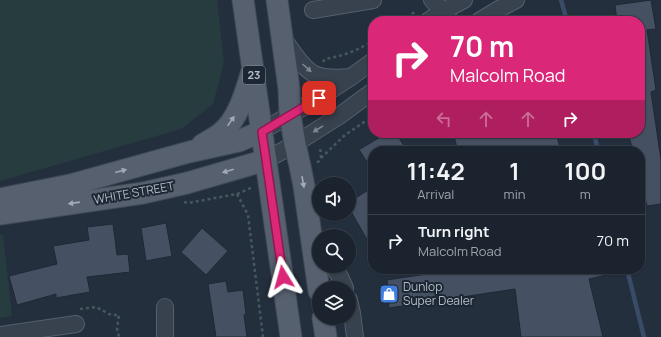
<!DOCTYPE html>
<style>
body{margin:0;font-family:Manrope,sans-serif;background:#242b36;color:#f1f3f6;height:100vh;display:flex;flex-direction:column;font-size:15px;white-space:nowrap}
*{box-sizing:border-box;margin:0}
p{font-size:13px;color:#a0a4aa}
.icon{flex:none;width:22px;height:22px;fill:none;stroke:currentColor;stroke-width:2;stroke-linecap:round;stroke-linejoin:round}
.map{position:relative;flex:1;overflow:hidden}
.sheet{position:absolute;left:368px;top:146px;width:277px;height:128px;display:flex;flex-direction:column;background:#1b232e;border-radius:16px;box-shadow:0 1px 3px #0004,0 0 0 1px #39404a}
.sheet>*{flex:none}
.guide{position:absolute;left:368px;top:16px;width:277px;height:122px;border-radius:16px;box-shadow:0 1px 3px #0004,0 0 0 1px #39404a;background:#db2777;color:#fff;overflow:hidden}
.buttons{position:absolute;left:312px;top:177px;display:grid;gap:8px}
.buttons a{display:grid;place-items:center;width:44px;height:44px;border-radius:50%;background:#1b232e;box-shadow:0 1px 3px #0004,0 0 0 1px #39404a;font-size:20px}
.pin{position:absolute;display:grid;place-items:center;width:34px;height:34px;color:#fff;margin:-17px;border-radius:8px;box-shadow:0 2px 6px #0006}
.me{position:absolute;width:44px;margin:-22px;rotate:352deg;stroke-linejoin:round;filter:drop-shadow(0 0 3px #0008)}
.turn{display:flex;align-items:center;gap:14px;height:84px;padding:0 16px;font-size:18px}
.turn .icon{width:52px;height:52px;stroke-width:2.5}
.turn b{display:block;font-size:28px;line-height:34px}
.lanes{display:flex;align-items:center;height:38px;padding:0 16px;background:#0003;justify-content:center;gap:20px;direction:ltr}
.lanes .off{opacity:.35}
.eta{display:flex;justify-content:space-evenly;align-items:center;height:68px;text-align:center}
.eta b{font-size:24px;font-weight:700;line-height:28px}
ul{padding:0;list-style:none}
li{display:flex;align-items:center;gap:12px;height:52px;padding:0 16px;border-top:1px solid #39404a}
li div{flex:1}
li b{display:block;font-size:15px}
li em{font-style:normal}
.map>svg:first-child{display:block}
.green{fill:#263c3f}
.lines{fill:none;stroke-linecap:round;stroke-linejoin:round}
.stream{stroke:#394c67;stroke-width:4.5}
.building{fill:#455162;stroke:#1f2835}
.minor-casing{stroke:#565f6c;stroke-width:18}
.major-casing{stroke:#414a57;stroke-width:23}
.path{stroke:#44595c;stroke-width:2.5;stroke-dasharray:3 3;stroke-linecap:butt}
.minor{stroke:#38414e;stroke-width:16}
.major{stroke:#56606e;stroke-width:21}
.oneway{fill:#7c8592}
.oneway2{fill:#a1aab7}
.route-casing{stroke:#8e194d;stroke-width:10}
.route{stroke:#db2777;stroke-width:7}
.labels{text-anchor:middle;stroke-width:4;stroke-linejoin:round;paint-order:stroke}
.shield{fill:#1d2633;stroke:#878f9c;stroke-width:1}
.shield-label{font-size:11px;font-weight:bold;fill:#b4bcc9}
.street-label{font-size:12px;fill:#b4bcc9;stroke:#1d2633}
.poi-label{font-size:12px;fill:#b4bcc9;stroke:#1d2633;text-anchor:start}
</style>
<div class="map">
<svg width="661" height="337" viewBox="0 0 661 337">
<rect width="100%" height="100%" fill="#242f3e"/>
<g class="green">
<polygon points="0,0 217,0 224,63 213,104 181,129 0,181"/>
<polygon points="0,235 3,235 12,316 0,318"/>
</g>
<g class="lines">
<g class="stream">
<polyline points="561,0 567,21"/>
<polyline points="594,133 598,151"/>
<polyline points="627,269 644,337"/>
</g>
</g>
<g class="building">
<polygon points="651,0 656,29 647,30 656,90 651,92 661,160 661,204 647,206 640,180 640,151 633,151 628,133 640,133 640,21 617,21 615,5"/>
<polygon points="387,133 396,133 407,151 373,151 373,172 360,151 357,151"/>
<polygon points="453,133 556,133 561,151 458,151"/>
<polygon points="373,187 373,250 349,208 349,202"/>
<polygon points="166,223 172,256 146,261 141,228"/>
<polygon points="113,224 117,255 128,254 130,272 87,277 90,292 56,298 56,294 17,305 9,276 57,264 53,246 89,240 87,227"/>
<polygon points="202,228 228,251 206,275 181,252"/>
<polygon points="459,269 610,269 611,274 589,279 603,337 521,337 515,289 389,308 387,280"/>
<polygon points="226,281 228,292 243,290 246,314 244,315 247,337 216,337 208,284"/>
</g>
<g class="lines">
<g class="minor-casing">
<g id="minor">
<polyline points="432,0 443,11 450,21"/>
<polyline points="313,10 373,0"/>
<polyline points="428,21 443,11 464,0"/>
<polyline points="479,21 499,9 516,0"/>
<path d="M 283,38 C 291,49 301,67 314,74 C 325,79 339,78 351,77"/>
<polyline points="262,131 319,98 351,77 373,61"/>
<polyline points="266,160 295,144 339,116 373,91"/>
<polyline points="333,266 340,277 345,288"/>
<polyline points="349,300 352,313 355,337"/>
<polyline points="0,335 76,324"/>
<polyline points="165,337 165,307"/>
</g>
</g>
<g class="major-casing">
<g id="major">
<polyline points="243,0 291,337"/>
<polyline points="277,0 289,89 290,115 295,144 300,166 304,186 319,291"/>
<path d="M 202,145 C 208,141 215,138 221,133 C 238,120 246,91 252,71"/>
<polyline points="0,199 70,185 189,152 239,141 262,131"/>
<polyline points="0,214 143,193 187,183 266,160"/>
<polyline points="323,318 326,337"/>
</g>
</g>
<g class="path">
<polyline points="402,21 416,11"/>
<path d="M 323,62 L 325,59 C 342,56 358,51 373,40"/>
<polyline points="321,158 345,135 373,116"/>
<polyline points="318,163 318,162 321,158 320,146"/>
<polyline points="237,194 248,215 263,337"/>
<polyline points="184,202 188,203 237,194 253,187"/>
<polyline points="80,309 96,307 111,315 119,315 117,329 119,337"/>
</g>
<use href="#minor" class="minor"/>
<use href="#major" class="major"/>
</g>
<defs><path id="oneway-solid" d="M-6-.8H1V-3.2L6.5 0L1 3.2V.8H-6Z"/></defs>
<g class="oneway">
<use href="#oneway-solid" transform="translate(307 68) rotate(42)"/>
<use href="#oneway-solid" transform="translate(318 129) rotate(148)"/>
</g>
<g class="oneway2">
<use href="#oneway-solid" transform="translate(231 121) rotate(-55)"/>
<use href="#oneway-solid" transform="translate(121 171) rotate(-15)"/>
<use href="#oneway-solid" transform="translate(228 171) rotate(164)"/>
<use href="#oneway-solid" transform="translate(303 182) rotate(80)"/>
<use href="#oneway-solid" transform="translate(74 203) rotate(172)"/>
</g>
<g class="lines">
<g class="route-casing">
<polyline id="route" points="283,277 262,132 319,98"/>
</g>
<use href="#route" class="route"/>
</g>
<defs>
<g id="shop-square" transform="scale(1)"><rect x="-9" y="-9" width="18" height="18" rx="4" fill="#3f7fe0" stroke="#1d2633"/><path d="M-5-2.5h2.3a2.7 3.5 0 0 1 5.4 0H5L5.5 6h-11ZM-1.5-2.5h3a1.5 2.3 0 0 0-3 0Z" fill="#fff"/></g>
</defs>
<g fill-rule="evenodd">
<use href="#shop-square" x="389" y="294"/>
</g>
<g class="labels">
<rect class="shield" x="243" y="66" width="22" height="18" rx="3"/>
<g class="shield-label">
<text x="254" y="79">23</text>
</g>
<g class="street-label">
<text transform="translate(134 193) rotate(-10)" y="4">WHITE STREET</text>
</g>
<g class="poi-label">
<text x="403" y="291">Dunlop<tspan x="403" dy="14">Super Dealer</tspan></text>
</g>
</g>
</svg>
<div class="buttons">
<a><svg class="icon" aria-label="sound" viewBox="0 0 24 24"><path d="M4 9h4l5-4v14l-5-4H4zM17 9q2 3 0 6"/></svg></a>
<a><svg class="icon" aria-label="search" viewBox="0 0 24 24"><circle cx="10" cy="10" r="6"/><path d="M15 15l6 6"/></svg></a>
<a><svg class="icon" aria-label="layers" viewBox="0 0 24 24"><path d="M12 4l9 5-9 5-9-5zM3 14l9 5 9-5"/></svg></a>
</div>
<div class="pin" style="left:319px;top:98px;background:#d93025"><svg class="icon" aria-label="arrive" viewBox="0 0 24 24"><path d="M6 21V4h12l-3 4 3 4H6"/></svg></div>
<svg class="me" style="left:283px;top:277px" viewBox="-20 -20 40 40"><path d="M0-17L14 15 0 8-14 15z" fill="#db2777" stroke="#fff" stroke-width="4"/></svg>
<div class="guide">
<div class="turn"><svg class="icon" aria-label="right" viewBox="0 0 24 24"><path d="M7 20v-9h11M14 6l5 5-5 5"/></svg><div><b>70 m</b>Malcolm Road</div></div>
<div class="lanes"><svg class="icon off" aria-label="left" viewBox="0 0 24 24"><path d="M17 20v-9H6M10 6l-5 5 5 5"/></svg><svg class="icon off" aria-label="ahead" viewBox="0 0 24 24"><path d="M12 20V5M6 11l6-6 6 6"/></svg><svg class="icon off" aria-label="ahead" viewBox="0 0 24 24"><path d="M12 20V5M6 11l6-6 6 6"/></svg><svg class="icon" aria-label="right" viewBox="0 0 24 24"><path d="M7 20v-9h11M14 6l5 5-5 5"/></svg></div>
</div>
<section class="sheet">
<div class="eta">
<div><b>11:42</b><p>Arrival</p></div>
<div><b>1</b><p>min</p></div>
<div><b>100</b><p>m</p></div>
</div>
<ul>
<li><svg class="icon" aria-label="right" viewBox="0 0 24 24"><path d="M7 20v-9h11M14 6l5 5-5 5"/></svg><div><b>Turn right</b><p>Malcolm Road</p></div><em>70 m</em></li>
</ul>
</section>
</div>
